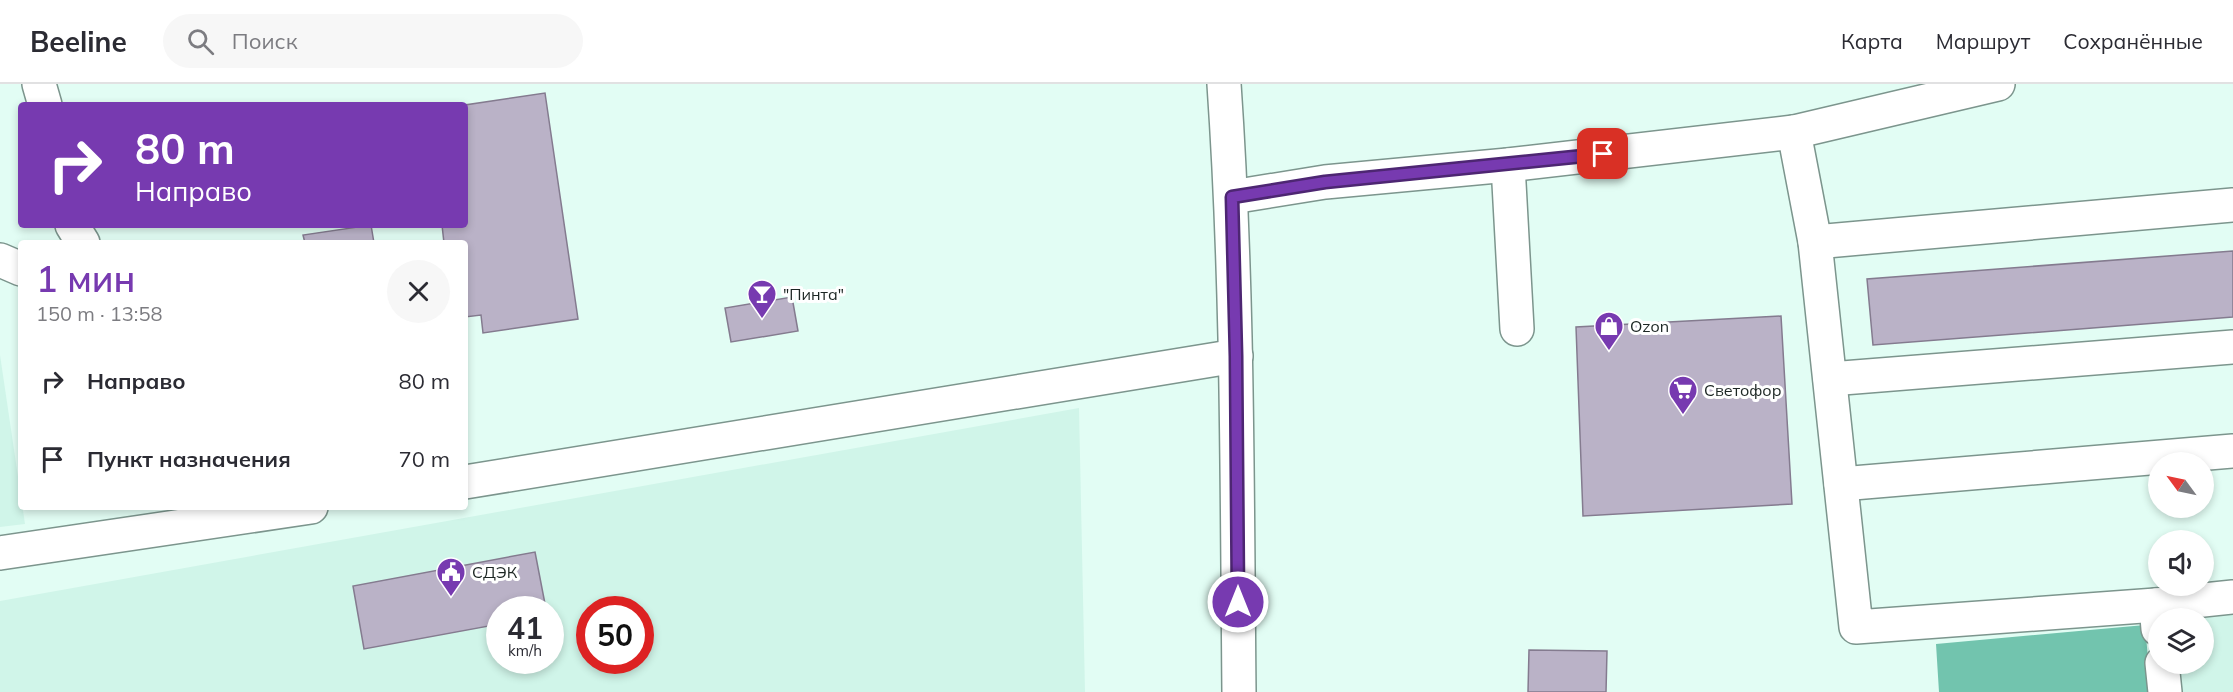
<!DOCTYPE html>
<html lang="ru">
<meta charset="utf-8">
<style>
body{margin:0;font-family:Mulish,sans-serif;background:#f7f7f7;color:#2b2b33;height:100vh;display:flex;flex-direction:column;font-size:22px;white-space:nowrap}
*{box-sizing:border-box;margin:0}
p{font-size:20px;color:#7c7c81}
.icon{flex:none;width:33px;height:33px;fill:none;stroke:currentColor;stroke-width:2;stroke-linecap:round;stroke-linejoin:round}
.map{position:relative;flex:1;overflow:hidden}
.drawer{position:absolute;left:18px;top:156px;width:450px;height:270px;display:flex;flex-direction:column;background:#fff;border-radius:6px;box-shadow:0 3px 9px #0003}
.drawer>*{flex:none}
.top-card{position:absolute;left:18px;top:18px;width:450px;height:126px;border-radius:6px;box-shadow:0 3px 9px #0003;background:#773ab0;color:#fff;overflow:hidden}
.needle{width:39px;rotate:303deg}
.fabs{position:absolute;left:2148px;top:368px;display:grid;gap:12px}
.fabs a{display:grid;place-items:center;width:66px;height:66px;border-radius:50%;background:#fff;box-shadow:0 3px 9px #0003;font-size:30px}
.speed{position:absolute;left:486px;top:512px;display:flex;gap:12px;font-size:30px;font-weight:700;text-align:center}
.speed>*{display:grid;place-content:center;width:78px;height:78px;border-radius:50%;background:#fff;box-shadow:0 3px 9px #0003;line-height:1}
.speed small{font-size:15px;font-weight:400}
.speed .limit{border:9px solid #d22;background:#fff;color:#111}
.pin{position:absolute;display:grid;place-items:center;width:51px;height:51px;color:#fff;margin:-26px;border-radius:12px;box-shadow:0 3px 9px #0006}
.me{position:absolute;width:66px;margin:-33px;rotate:0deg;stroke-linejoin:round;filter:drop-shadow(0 0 4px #0008)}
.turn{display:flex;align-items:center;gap:21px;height:126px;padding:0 18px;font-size:27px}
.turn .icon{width:78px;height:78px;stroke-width:2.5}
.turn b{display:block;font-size:42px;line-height:51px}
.round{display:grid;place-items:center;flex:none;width:63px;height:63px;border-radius:32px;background:#f7f7f7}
.overview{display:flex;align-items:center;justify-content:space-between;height:102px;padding:0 18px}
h1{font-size:36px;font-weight:600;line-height:45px;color:#773ab0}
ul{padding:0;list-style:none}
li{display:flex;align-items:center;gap:18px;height:78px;padding:0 18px}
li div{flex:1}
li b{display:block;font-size:22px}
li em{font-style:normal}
header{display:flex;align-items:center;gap:36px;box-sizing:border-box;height:84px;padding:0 30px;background:#fff;border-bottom:2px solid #e1e1e2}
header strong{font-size:28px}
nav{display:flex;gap:33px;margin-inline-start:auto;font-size:21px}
.search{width:420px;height:54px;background:#f7f7f7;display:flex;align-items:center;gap:15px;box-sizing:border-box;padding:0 21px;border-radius:33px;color:#7c7c81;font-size:22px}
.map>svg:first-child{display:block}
.built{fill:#d0f5e9;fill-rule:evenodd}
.forest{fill:#72c4ae}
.building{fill:#bab2c7;stroke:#847b8f;stroke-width:1.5}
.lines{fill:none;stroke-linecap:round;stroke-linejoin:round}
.minor-casing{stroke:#7c958d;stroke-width:36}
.major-casing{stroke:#7c958d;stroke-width:36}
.minor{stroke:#fff;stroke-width:33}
.major{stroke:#fff;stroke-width:33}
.route-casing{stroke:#4d2672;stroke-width:15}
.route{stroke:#773ab0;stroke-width:10}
.labels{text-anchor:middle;stroke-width:6;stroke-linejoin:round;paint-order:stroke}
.poi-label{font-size:16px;fill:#1c2623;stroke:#fff;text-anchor:start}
</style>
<header>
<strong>Beeline</strong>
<div class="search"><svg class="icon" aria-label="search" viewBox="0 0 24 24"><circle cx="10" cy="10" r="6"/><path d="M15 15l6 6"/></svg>Поиск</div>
<nav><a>Карта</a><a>Маршрут</a><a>Сохранённые</a></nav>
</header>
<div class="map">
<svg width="2233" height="608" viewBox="0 0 2233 608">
<rect width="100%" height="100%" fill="#e2fdf4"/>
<g class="built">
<polygon points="0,271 25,440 0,443"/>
<path d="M 1079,324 L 1085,608 L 0,608 L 0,517 ZM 500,525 L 550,525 L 550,576 L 500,576 ZM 590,525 L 640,525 L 640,576 L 590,576 Z"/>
<polygon points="2233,525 2233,608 2178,608 2174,579 2204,579 2204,534 2170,534"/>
</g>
<polygon class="forest" points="2145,541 2151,608 1939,608 1936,560"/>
<g class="building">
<polygon points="545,9 578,235 483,249 481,231 465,233 465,159 444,159 442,141 465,141 465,21"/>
<polygon points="371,141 374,159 305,159 303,151"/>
<polygon points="2233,167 2233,233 1873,261 1867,195"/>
<polygon points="792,213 798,247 731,258 725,224"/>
<polygon points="1781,232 1792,420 1583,432 1576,243"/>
<polygon points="535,468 546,525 500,525 500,540 364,565 353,502"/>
<polygon points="1529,566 1607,567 1606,608 1528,608"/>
</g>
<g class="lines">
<g class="minor-casing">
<g id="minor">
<polyline points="39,0 45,21"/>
<polyline points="1794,48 1815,158 1856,543 2156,521"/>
<polyline points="1508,81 1517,245"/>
<polyline points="1232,113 1325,98 1508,81 1794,48 1998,0"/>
<polyline points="72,141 83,159"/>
<polyline points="1815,158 2233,121"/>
<polyline points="0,176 21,185"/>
<polyline points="1830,295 2233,263"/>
<polyline points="465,398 1236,272"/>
<polyline points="1841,400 2233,367"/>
<polyline points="0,469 311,423"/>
<polyline points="2158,545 2156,521 2233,513"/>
<polyline points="2162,579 2165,608"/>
</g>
</g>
<g class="major-casing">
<path id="major" d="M 1224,0 C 1238,202 1237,405 1239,608"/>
</g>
<use href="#minor" class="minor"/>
<use href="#major" class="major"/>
</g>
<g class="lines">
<g class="route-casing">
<polyline id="route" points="1238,518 1236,272 1232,113 1325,98 1603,70"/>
</g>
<use href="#route" class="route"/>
</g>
<defs>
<g id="bar-pin" transform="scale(1.5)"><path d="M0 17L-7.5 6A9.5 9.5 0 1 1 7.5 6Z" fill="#773ab0" stroke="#fff"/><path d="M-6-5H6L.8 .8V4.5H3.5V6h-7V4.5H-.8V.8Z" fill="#fff"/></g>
<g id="shop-pin" transform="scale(1.5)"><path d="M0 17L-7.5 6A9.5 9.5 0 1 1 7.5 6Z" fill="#773ab0" stroke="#fff"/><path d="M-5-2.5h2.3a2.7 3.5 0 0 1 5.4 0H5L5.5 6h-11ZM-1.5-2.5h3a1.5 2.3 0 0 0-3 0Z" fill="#fff"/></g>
<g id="supermarket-pin" transform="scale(1.5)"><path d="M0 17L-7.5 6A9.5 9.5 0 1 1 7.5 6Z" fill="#773ab0" stroke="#fff"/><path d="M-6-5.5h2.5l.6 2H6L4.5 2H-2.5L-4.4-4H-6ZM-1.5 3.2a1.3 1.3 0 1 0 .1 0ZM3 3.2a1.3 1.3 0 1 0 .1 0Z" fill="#fff"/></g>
<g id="civic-pin" transform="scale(1.5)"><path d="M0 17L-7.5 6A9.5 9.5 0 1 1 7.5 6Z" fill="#773ab0" stroke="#fff"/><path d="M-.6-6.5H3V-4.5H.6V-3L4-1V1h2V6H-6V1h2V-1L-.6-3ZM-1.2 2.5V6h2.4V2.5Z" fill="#fff"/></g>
</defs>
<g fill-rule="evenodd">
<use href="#bar-pin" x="762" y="210"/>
<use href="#shop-pin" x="1609" y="242"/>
<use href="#supermarket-pin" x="1683" y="306"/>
<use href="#civic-pin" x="451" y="488"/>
</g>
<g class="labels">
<g class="poi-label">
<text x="783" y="216">"Пинта"</text>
<text x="1630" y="248">Ozon</text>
<text x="1704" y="312">Светофор</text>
<text x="472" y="494">СДЭК</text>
</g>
</g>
</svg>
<div class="fabs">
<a><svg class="needle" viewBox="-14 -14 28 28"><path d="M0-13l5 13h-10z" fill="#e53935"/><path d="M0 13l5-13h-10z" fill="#7c7c81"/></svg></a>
<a><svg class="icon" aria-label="sound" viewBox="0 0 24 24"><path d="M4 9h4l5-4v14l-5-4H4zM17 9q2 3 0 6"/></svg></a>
<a><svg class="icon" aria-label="layers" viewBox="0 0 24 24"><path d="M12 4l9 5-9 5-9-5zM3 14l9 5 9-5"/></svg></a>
</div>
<div class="speed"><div>41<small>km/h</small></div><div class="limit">50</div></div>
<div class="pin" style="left:1603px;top:70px;background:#d93025"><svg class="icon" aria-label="arrive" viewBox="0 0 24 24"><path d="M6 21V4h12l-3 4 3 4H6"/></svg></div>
<svg class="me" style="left:1238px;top:518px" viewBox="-20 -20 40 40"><circle r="17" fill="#773ab0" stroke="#fff" stroke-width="3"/><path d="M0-11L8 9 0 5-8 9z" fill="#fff"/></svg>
<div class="top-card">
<div class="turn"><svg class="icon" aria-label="right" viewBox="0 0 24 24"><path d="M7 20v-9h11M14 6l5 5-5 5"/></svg><div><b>80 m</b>Направо</div></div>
</div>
<section class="drawer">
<div class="overview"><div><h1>1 мин</h1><p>150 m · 13:58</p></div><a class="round"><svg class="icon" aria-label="close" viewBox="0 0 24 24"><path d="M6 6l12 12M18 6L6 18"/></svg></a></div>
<ul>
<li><svg class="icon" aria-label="right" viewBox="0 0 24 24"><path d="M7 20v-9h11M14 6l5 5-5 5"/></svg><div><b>Направо</b></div><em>80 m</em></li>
<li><svg class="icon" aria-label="arrive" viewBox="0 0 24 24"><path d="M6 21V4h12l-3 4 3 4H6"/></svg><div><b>Пункт назначения</b></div><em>70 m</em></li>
</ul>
</section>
</div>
